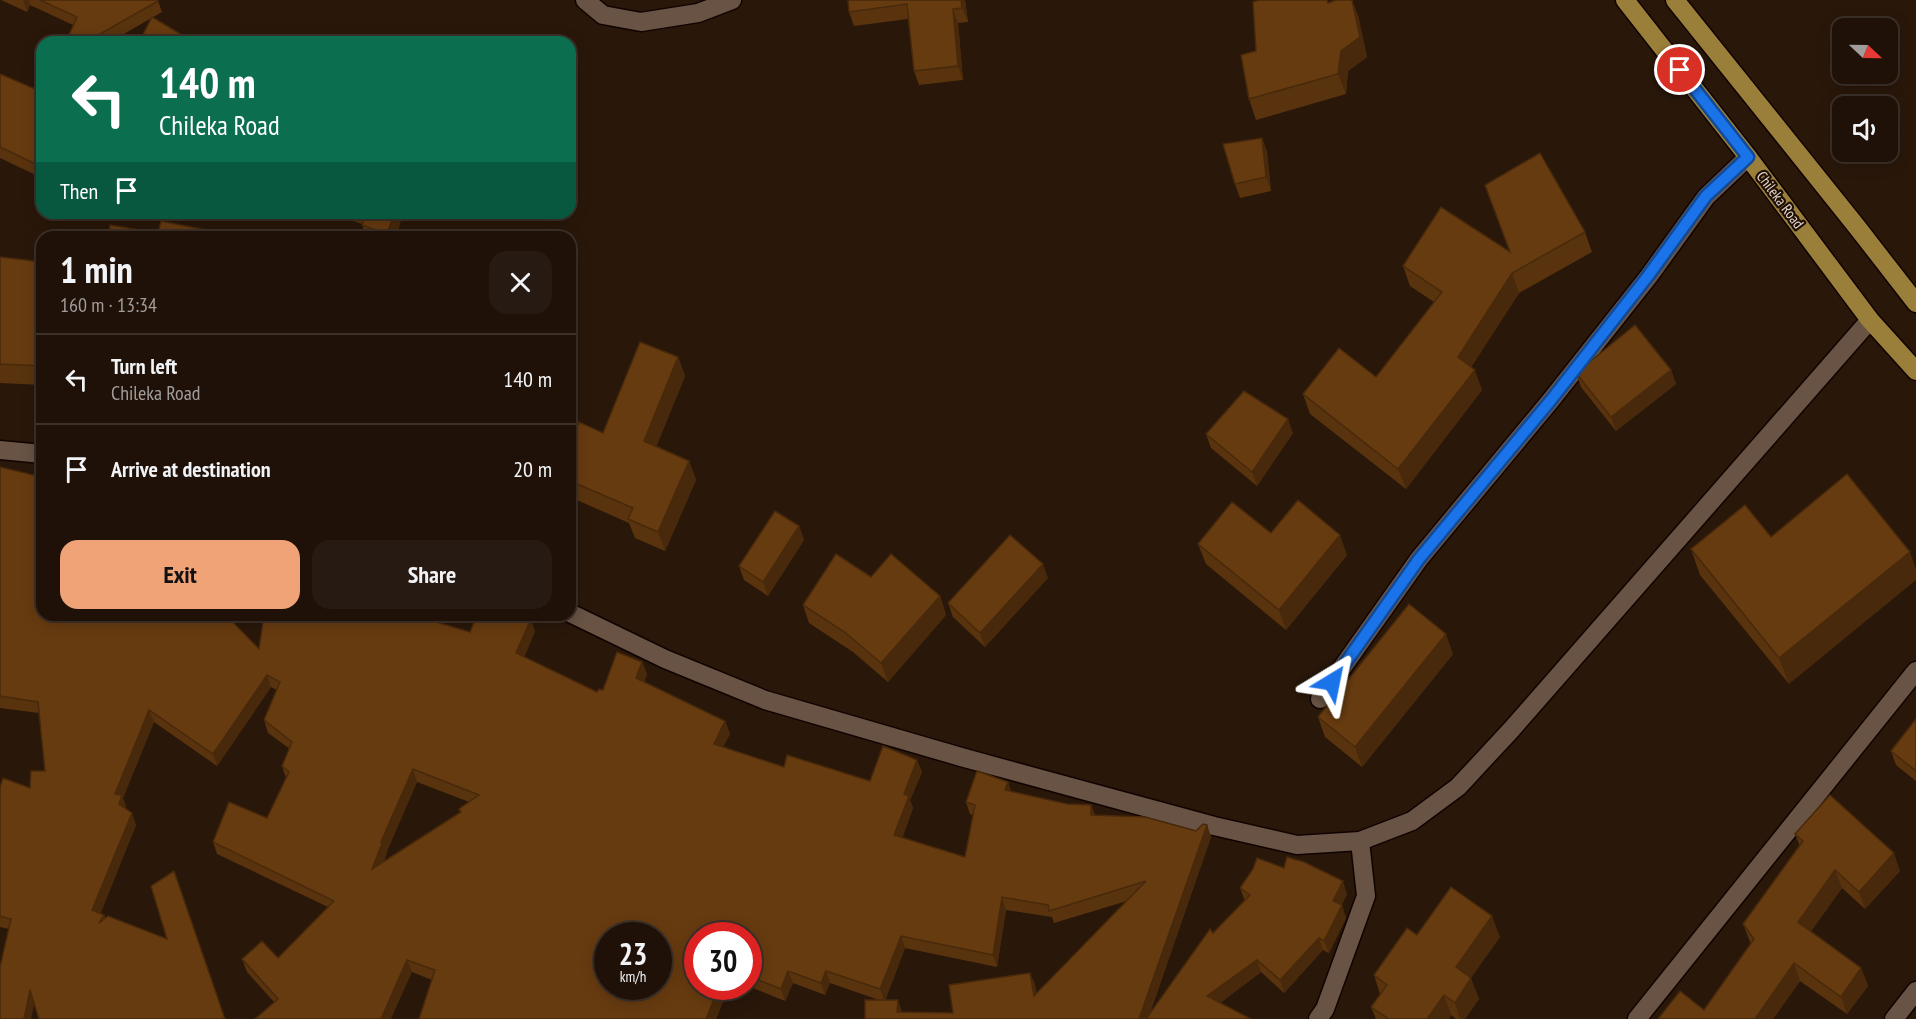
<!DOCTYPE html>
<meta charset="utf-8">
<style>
body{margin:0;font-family:"PT Sans Narrow",sans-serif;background:#271a12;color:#f1f3f6;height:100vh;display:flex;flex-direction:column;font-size:22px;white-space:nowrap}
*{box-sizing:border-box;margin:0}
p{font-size:20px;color:#a19d9c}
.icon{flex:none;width:33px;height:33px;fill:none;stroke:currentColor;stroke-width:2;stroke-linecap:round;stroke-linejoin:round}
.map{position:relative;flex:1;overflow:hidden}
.drawer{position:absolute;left:36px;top:231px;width:540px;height:390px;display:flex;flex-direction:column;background:#1f1108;border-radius:18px;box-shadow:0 3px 15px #0003,0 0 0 2px #3c3129}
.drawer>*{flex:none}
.guide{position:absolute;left:36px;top:36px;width:540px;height:183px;border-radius:18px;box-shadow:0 3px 15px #0003,0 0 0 2px #3c3129;background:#0b6e4f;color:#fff;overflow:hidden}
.needle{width:39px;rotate:112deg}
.buttons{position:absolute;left:1832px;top:18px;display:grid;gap:12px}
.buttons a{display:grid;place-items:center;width:66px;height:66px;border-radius:12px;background:#1f1108;box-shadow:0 3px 15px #0003,0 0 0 2px #3c3129;font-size:30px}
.speed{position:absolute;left:594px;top:922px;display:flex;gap:12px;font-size:30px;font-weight:700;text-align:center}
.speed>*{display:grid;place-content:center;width:78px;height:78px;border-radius:50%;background:#1f1108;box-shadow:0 3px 15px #0003,0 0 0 2px #3c3129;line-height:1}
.speed small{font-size:15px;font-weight:400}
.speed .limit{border:9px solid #d22;background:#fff;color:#111}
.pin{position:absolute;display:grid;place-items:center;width:51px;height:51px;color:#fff;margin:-26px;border:3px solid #fff;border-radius:50%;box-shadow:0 2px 6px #0007}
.me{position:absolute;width:66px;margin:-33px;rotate:35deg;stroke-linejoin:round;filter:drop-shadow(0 0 4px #0008)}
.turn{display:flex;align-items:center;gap:21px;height:126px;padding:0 24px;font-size:27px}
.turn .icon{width:78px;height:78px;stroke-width:2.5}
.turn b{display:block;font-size:42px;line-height:51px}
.then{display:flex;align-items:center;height:57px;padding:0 24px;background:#0003;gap:12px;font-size:22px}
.round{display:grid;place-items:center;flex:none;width:63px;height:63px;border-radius:18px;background:#271a12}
.summary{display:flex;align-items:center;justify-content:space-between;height:102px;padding:0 24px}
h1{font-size:36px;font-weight:600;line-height:45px}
.button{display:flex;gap:12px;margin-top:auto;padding:12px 24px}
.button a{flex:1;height:69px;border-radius:18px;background:#efa377;color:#111;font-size:24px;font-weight:600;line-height:69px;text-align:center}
.button a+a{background:#271a12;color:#f1f3f6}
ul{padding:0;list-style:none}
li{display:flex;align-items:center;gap:18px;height:90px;padding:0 24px;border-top:2px solid #3c3129}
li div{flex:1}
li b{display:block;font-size:22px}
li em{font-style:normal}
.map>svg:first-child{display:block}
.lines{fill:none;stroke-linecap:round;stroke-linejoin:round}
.minor-casing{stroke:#110300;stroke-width:21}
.trunk-casing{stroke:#110300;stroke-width:21}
.minor{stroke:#685344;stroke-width:18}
.trunk{stroke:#9a7f3a;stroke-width:18}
.wall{fill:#59330e;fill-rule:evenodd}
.shaded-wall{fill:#48290b}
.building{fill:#673b10;stroke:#48290b;stroke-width:1.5;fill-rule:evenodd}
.route-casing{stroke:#114b97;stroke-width:15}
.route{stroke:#1a73e8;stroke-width:10}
.labels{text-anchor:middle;stroke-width:4.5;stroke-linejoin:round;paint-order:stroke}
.street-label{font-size:15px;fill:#e2d5cc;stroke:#1f0e03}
</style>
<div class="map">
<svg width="1916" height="1019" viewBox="0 0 1916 1019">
<rect width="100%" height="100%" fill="#29170a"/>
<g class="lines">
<g class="minor-casing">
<g id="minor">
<polyline points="585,0 603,15 641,22 698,13 732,0"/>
<polyline points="0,450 42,454"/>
<polyline points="570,613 665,659 765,700 961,757 1214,826 1297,845 1360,841 1412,821 1458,787 1511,730 1870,320"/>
<polyline points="1320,699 1419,559 1551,400 1649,276 1706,197 1748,157"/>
<polyline points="1318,1019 1325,1009 1366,896 1360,841"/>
<polyline points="1637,1019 1916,671"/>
<polyline points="1894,1019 1916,991"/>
</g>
</g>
<g class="trunk-casing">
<g id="trunk">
<polyline points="1625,0 1748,157 1870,320 1916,371"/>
<polyline points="1675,0 1857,227 1916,303"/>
</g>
</g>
<use href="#minor" class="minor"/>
<use href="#trunk" class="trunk"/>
</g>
<g class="wall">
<polygon points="1,0 156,0 158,1 162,12 110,42 71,42 69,35 73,25 30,5 27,12"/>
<polygon points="848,0 965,0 968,22 958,23 963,80 919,85 914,71 908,19 854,26 849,12"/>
<polygon points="1328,3 1358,15 1367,57 1348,71 1346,94 1256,120 1249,99 1256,51"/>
<polygon points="0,74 42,92 42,178 0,158"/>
<polygon points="1262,138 1267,152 1271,191 1240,198 1235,184"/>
<polygon points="337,213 403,213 396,237 366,237 362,224 339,216"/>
<polygon points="1585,232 1592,252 1519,293 1471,367 1482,390 1406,489 1310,414 1303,394 1376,377 1434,302 1410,286 1403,266 1510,252"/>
<polygon points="0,257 42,262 42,385 0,383"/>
<polygon points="678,357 685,376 656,447 689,461 696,480 665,551 635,538 629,523 570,497 570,443 603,433"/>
<polygon points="1671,370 1676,384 1616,431 1581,387 1576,373"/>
<polygon points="1293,433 1257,486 1211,448 1206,434"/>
<path d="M 0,467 L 42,615 L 259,649 L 264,615 L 433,615 L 431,620 L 470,632 L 535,631 L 524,657 L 597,692 L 603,690 L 642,662 L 647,674 L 644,682 L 725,721 L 730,734 L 723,747 L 784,767 L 870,781 L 917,760 L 922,772 L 910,800 L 913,808 L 902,838 L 965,857 L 973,815 L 970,814 L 966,802 L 1008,782 L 1011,792 L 1067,804 L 1091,805 L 1095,815 L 1196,831 L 1207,825 L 1211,837 L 1150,1013 L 1213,933 L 1245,901 L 1240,888 L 1347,894 L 1341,905 L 1346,918 L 1329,953 L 1323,950 L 1284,993 L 1261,972 L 1220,1003 L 1251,1019 L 865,1019 L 879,1000 L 830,983 L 825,995 L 793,983 L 785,1001 L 748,986 L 748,936 L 698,936 L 729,987 L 716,1019 L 419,1019 L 432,980 L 412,972 L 274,1002 L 247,972 L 242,959 L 278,958 L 328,907 L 217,854 L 213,842 L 267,818 L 286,778 L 282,766 L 290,749 L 268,733 L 264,720 L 277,690 L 271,687 L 217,766 L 154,722 L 123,798 L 126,808 L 136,825 L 100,914 L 104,915 L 105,918 L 225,1019 L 34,1004 L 9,929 L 0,927 L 0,787 L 30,788 L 45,771 L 39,713 L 0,708 ZM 417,782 L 469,802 L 459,809 L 460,812 L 384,861 L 387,853 L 387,851 ZM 1127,901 L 1036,993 L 1035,985 L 1030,973 L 953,1013 L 902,1012 L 885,1000 L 905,948 L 997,967 L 1006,910 L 1052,917 L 1054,923 Z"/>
<polygon points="1745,505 1789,684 1700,575 1691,549"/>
<polygon points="799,526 804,540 768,596 744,580 739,566"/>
<polygon points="1198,544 1347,555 1286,630 1206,564"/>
<polygon points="871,577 940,596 946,615 888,682 853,652 809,623 803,605"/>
<polygon points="1048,578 985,647 953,617 948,603"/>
<polygon points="1453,654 1362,767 1325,737 1318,717"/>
<polygon points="1916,719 1916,781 1896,765 1891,751"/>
<polygon points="1795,834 1900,871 1865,909 1842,888 1811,931 1861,968 1868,986 1847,1014 1800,981 1773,1019 1658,1019 1704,1010 1751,944 1743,924 1800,846"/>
<polygon points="1417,935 1500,937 1470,978 1479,999 1465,1019 1456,1019 1451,1015 1449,1019 1376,1019 1371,1007 1380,994 1374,975"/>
</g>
<g class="shaded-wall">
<polygon points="23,0 29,0 30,5 27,12"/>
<polygon points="961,0 965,0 968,22 962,8"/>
<polygon points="1352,0 1358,15 1367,57 1348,71 1346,94 1338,74 1341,51"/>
<polygon points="953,9 958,23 963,80 958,66"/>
<polygon points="1262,138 1267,152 1271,191 1266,177"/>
<polygon points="394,213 403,213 396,237 388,237 387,234"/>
<polygon points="1512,273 1519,293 1465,377 1458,357"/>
<polygon points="678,357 685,376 651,460 644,441"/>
<polygon points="1475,370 1482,390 1406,489 1398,469"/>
<polygon points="1671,370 1676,384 1616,431 1611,417"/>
<polygon points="1288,419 1293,433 1257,486 1252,472"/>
<polygon points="689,461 696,480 665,551 658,532"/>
<polygon points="799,526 804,540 768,596 763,582"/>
<polygon points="1340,535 1347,555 1286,630 1279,610"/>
<polygon points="1910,552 1916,569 1916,580 1789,684 1779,658"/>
<polygon points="1043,564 1048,578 985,647 980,633"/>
<polygon points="940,596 946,615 888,682 881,663"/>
<polygon points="424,615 433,615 428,630 423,618"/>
<polygon points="531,619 535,631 521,666 516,653"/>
<polygon points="1446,634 1453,654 1362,767 1355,747"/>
<polygon points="642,662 647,674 641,690 636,678"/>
<polygon points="267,675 271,687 217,766 213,754"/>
<polygon points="149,710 154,722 123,798 126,807 124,816 115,794"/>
<polygon points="725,721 730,734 718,756 714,744"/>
<polygon points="917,760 922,772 910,800 913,808 899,848 894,835 904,794"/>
<polygon points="413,769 417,782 387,851 387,853 376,881 372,869 381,842"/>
<polygon points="1008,782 1012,794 1005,790"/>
<polygon points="1091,805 1095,817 1091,815"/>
<polygon points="132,813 136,825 97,923 92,910"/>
<polygon points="1207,825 1211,837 1148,1019 1139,1019"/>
<polygon points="1894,853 1900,871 1865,909 1859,892"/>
<polygon points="1835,870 1842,888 1805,940 1798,922"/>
<polygon points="1343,881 1347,894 1338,913 1333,901"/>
<polygon points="1002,897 1006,910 997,967 993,955"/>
<polygon points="1342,905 1346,918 1329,953 1324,941"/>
<polygon points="1492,916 1500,937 1464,988 1456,967"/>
<polygon points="901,936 905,948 885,1002 880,989"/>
<polygon points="1319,938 1323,950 1284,993 1280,980"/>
<polygon points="407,960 412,972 391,1019 381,1019"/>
<polygon points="1257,960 1261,972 1212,1009 1207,996"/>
<polygon points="1794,963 1800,981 1773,1019 1755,1019"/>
<polygon points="1861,968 1868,986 1847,1014 1841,997"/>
<polygon points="788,971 793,983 785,1001 781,989"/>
<polygon points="826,971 830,983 825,995 821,983"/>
<polygon points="1030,973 1035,985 1038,1008 1034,996"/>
<polygon points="1471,978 1479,999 1465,1019 1460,1019 1455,1003"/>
<polygon points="719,987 729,987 716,1019 706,1019"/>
<polygon points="30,990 35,1002 31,1019 24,1019"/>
<polygon points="1444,995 1451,1015 1449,1019 1427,1019"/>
<polygon points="898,1000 902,1012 897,1012"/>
</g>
<g class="building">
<polygon points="40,0 156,0 158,1 86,42 84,42 69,35 77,17"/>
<polygon points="848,0 961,0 962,8 953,9 958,66 914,71 907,4 849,12"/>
<polygon points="1259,0 1327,0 1328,3 1336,0 1352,0 1360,37 1341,51 1338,74 1249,99 1241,55 1256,51 1253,2"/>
<polygon points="152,17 194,42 139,42"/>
<polygon points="0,74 42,92 42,167 0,147"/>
<polygon points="1262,138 1266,177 1235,184 1223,144"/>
<polygon points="1540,153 1585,232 1512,273 1458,357 1475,370 1398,469 1303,394 1339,348 1376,377 1442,292 1403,266 1441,207 1510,252 1485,185"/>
<polygon points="366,213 394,213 387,234 362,225"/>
<polygon points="161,221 241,237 109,237 110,225 158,233"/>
<polygon points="0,257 42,262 42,366 0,364"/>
<polygon points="1635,325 1671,370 1611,417 1576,373"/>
<polygon points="640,342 678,357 644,441 689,461 658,532 628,519 633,508 570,481 570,443 579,422 603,433"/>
<polygon points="1244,391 1288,419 1252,472 1206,434"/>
<path d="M 0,467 L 42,477 L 42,615 L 226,615 L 259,649 L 264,615 L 424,615 L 423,618 L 470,632 L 477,615 L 522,615 L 531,619 L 516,653 L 597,692 L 599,689 L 603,690 L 617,652 L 642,662 L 636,678 L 725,721 L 714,744 L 784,767 L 787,755 L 870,781 L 883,746 L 917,760 L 904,794 L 909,796 L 894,835 L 965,857 L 975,805 L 966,802 L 977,771 L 1008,782 L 1005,790 L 1067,804 L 1091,805 L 1091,815 L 1145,817 L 1196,831 L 1203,824 L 1207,825 L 1139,1019 L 865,1019 L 865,1000 L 898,1000 L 897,1012 L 953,1013 L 949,985 L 1030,973 L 1034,996 L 1146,881 L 1049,911 L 1048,905 L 1002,897 L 993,955 L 901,936 L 880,989 L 826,971 L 821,983 L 788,971 L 781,989 L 748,976 L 748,936 L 698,936 L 698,987 L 719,987 L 706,1019 L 419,1019 L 435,970 L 407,960 L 381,1019 L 255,1019 L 278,999 L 242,959 L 262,941 L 278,958 L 334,901 L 213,842 L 229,802 L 267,818 L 289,772 L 282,766 L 292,742 L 264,720 L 280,682 L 267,675 L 213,754 L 149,710 L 115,794 L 122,795 L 119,804 L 132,813 L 92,910 L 104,915 L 99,923 L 108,916 L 167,939 L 151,886 L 174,871 L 225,1019 L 39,1019 L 30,990 L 24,1019 L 0,1019 L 0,967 L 11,919 L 0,916 L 0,787 L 3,778 L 30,788 L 31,771 L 45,771 L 38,702 L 0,696 ZM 413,769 L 479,795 L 459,809 L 461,812 L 372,869 L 383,841 L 381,842 ZM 608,936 L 658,936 L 658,987 L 608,987 Z"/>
<polygon points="1847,474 1910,552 1779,658 1691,549 1745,505 1771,537"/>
<polygon points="1298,500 1340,535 1279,610 1198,544 1232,502 1271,533"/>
<polygon points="775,511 799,526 763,582 739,566"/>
<polygon points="1010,535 1043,564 980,633 948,603"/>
<polygon points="836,554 871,577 891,554 940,596 881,663 846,633 803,605"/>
<polygon points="1409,604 1446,634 1355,747 1318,717"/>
<polygon points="1916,719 1916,771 1891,751"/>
<polygon points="1830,795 1894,853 1859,892 1835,870 1798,922 1861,968 1841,997 1794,963 1755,1019 1658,1019 1680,991 1704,1010 1754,939 1743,924 1803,841 1795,834"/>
<polygon points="1287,857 1304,862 1343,881 1333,901 1342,905 1324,941 1319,938 1280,980 1257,960 1207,996 1251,1019 1146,1019 1210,929 1213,933 1250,895 1240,888 1253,869 1257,858 1284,868"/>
<polygon points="1451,887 1492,916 1456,967 1471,978 1455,1003 1444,995 1427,1019 1389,1019 1371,1007 1387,985 1374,975 1407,928 1417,935"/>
</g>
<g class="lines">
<g class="route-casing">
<polyline id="route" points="1332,682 1419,559 1551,400 1648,276 1706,196 1748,157 1680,70"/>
</g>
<use href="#route" class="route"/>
</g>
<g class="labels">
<g class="street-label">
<text transform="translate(1780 200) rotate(53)" y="5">Chileka Road</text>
</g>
</g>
</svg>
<div class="buttons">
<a><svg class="needle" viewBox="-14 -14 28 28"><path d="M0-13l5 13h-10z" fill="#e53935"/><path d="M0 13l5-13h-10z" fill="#a19d9c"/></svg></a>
<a><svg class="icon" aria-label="sound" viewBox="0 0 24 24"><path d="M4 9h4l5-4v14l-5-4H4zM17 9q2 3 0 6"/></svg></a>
</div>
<div class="speed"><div>23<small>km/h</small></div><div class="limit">30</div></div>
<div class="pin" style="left:1680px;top:70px;background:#d93025"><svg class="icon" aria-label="arrive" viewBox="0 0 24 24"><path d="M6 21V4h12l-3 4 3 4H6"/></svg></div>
<svg class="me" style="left:1332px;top:682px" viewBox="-20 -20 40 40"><path d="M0-17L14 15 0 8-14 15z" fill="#1a73e8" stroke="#fff" stroke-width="4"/></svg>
<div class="guide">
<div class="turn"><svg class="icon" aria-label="left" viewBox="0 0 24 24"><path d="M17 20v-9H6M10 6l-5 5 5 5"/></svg><div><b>140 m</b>Chileka Road</div></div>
<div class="then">Then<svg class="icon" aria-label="arrive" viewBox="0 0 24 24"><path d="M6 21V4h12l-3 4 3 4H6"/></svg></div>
</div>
<section class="drawer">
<div class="summary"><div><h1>1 min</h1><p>160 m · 13:34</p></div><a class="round"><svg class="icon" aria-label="close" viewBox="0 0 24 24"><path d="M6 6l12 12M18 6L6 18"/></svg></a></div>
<ul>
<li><svg class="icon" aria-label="left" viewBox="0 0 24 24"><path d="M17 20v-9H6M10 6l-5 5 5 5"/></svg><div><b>Turn left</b><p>Chileka Road</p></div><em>140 m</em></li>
<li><svg class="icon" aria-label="arrive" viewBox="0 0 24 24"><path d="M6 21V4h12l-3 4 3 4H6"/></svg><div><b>Arrive at destination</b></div><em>20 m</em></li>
</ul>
<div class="button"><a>Exit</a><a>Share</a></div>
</section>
</div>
